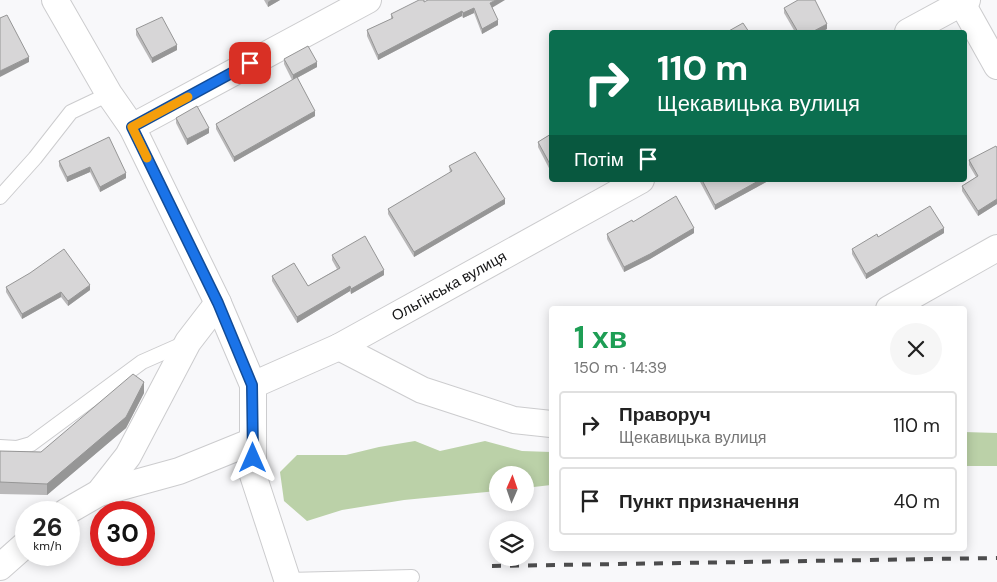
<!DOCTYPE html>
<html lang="uk">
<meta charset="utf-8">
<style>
body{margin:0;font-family:"DM Sans",sans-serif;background:#f6f6f6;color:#222;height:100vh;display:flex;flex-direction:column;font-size:19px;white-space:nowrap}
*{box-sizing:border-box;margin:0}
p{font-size:16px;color:#767676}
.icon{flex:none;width:28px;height:28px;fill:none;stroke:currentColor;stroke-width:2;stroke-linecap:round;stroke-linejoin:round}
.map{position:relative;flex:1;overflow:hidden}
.details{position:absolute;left:549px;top:306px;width:418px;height:245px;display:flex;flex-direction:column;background:#fff;border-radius:5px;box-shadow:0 2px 12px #0003}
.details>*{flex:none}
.banner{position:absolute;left:549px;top:30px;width:418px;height:152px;border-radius:5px;box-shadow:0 2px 12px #0003;background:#0b6e4f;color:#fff;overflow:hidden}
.needle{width:32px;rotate:2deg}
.fabs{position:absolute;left:489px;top:466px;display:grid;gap:10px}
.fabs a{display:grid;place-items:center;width:45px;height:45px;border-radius:50%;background:#fff;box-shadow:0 2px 12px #0003;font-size:25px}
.speed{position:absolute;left:15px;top:501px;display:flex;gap:10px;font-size:25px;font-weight:700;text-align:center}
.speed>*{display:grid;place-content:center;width:65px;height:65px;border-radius:50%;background:#fff;box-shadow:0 2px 12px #0003;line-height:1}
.speed small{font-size:12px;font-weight:400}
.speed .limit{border:8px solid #d22;background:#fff;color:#111}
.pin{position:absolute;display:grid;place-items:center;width:42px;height:42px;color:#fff;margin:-21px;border-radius:10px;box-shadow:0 2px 8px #0006}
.me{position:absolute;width:55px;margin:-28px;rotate:0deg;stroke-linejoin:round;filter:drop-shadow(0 0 4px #0008)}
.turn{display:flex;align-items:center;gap:18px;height:105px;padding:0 25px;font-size:22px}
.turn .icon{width:65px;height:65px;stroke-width:2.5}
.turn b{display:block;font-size:35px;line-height:42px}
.then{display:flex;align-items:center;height:48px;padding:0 25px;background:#0003;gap:10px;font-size:19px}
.round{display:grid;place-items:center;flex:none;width:52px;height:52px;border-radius:26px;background:#f6f6f6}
.headline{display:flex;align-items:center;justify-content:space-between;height:85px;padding:0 25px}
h1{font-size:30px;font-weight:800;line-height:38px;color:#1e9e55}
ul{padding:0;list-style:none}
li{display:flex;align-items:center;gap:15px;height:68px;margin:0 10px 8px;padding:0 15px;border:2px solid #e0e0e0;border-radius:5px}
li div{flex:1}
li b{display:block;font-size:19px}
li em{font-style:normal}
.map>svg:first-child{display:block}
.forest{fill:#bbd1a8}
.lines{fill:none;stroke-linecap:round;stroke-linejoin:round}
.service-casing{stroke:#ccccce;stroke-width:16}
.minor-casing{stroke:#ccccce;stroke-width:28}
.service{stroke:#fff;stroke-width:14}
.minor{stroke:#fff;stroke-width:26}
.rail{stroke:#4d4d4e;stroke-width:4;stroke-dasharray:9 9;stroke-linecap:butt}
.wall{fill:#b9b8b9}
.shaded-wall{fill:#969696}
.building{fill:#d7d6d7;stroke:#969696}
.route-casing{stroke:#114b97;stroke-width:12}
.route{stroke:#1a73e8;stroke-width:9}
.slow{stroke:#f59e0b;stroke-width:9}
.labels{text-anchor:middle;stroke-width:5;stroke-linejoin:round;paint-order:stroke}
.street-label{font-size:15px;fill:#131314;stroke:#fff}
</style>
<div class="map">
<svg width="997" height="582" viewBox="0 0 997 582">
<rect width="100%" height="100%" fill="#f8f8fa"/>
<g class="forest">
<polygon points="964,432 997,433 997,466 964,466"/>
<polygon points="415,441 440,451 485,441 522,451 551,452 551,485 525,488 525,475 498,475 497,491 404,500 342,510 307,521 284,501 280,472 297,455 346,455 379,447"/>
</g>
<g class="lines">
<g class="service-casing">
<g id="service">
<polyline points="0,197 35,158 71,112 109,94"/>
<polyline points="0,447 17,448 31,444 142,362 185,343"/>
<polyline points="287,580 412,577"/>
</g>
</g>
<g class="minor-casing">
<g id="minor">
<polyline points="55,0 109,94 132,127 218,303 253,385 253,475 288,582"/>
<polyline points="960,0 997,66"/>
<polyline points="908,32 967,0"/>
<polyline points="132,127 368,0"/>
<polyline points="889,309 997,248"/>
<polyline points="339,347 422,390 514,420 551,424"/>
<polyline points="253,385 339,347 641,180"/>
<polyline points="99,493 179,471 253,441"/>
<polyline points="66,512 99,493 128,456 188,342 218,303"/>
<polyline points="0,567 26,544"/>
</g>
</g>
<use href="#service" class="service"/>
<use href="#minor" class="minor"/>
<polyline class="rail" points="492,566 997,558"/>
</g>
<g class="wall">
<polygon points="264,0 280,0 268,7"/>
<polygon points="424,2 492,7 498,25 482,34 474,13 463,18 462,16 378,60 367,36 367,30 391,19 391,14"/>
<polygon points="784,8 827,29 821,32 795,32 784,13"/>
<polygon points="136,29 177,50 152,63 136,35"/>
<polygon points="284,59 317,67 297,78 315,116 234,162 216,129 216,124 292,80 284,64"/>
<polygon points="176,118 209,133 187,145 176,123"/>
<polygon points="551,134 551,172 538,147 538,142"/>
<polygon points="109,137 126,178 100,192 90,172 67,182 59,166 59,161"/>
<polygon points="997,148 997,204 978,216 962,191 962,186 976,177 969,165 969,160"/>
<polygon points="449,166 505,204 414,257 388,214 388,209 450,173"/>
<polygon points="699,180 770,180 715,210"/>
<polygon points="633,222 694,233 650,259 624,272 607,239 607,234"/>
<polygon points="944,233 866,279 852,254 852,249 878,237"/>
<polygon points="332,255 384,275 351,294 350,291 297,323 272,281 272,276 308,286 337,269 332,260"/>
<polygon points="6,287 90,290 68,306 61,297 22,319 6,292"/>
<polygon points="144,393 126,428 47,495 0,494 0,451 41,452"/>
</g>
<g class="shaded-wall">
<polygon points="271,0 280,0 268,7 268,2"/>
<polygon points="496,0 505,0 490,9 490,3"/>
<polygon points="474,8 474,13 463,18 463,13"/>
<polygon points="462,11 462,16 378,60 378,55"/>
<polygon points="498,20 498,25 482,34 482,29"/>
<polygon points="827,24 827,29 821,32 812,32"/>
<polygon points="177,45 177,50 152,63 152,58"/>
<polygon points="29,57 29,62 0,77 0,71"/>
<polygon points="317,62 317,67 293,80 293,75"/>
<polygon points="315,111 315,116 234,162 234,157"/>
<polygon points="209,128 209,133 187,145 187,139"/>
<polygon points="90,167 90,172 67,182 67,177"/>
<polygon points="126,173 126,178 100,192 100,187"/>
<polygon points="760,180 770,180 715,210 715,205"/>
<polygon points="505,199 505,204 414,257 414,252"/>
<polygon points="997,199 997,204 978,216 978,211"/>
<polygon points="694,228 694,233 650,259 624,272 624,267"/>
<polygon points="944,228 944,233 866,279 866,274"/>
<polygon points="384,270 384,275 351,294 351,289"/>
<polygon points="90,285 90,290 68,306 68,301"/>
<polygon points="350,286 350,291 297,323 297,317"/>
<polygon points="61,292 61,297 22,319 22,314"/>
<polygon points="144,382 144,393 126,428 47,495 47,484"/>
</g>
<g class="building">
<polygon points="419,0 424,0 424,2 428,0 496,0 490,3 498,20 482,29 474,8 463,13 462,11 378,55 367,30 393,18 391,14"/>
<polygon points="798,0 815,0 827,24 812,32 798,32 784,8"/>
<polygon points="7,15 29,57 0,71 0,18"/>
<polygon points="162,17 177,45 152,58 136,29"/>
<polygon points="743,23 749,32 727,32"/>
<polygon points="308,46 317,62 293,75 284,59"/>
<polygon points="297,77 315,111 234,157 216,124"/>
<polygon points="197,106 209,128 187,139 176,118"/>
<polygon points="551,134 551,166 538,142"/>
<polygon points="109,137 126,173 100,187 90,167 67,177 59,161"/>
<polygon points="996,146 997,148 997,199 978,211 962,186 978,176 969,160"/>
<polygon points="475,152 505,199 414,252 388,209 452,171 449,166"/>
<polygon points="702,180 760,180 715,205"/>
<polygon points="676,196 694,228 650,254 624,267 607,234 632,220 633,222"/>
<polygon points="930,206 944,228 866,274 852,249 877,234 878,237"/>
<polygon points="365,236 384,270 351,289 350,286 297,317 272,276 294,263 308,286 340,268 332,255"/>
<polygon points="64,249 90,285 68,301 61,292 22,314 6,287 30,273"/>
<polygon points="133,374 144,382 126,417 47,484 0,482 0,451 41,452"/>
</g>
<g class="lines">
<g class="route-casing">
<polyline id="route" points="250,63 132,127 218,303 252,385 253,458"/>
</g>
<use href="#route" class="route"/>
<polyline class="slow" points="147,158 132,127 188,97"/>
</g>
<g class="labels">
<g class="street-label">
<text transform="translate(449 286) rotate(-29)" y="5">Ольгінська вулиця</text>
</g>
</g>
</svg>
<div class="fabs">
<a><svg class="needle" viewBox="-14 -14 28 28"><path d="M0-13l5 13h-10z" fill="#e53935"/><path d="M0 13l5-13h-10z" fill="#767676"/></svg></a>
<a><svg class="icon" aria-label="layers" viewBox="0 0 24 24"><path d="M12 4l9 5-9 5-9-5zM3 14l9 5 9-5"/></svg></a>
</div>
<div class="speed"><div>26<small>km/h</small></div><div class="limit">30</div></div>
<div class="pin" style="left:250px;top:63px;background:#d93025"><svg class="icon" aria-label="arrive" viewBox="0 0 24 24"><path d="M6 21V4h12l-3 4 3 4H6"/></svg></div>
<svg class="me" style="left:253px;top:458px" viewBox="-20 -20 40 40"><path d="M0-17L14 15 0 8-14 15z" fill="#1a73e8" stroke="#fff" stroke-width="4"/></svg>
<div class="banner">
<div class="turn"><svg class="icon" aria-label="right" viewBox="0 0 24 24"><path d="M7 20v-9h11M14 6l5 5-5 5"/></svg><div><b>110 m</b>Щекавицька вулиця</div></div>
<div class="then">Потім<svg class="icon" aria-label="arrive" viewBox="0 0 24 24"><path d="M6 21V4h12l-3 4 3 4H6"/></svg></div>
</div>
<section class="details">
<div class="headline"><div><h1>1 хв</h1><p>150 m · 14:39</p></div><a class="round"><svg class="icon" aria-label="close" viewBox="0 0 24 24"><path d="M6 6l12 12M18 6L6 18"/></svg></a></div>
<ul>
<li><svg class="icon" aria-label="right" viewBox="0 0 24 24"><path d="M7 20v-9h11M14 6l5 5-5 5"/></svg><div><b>Праворуч</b><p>Щекавицька вулиця</p></div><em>110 m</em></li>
<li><svg class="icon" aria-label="arrive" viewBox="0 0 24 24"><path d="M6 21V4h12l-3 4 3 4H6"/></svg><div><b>Пункт призначення</b></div><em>40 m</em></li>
</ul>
</section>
</div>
